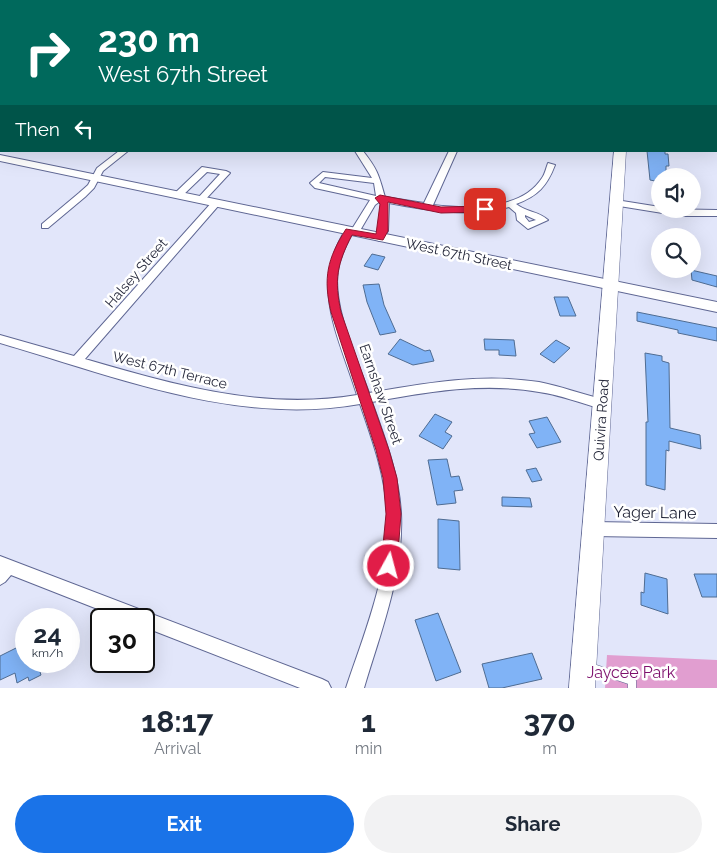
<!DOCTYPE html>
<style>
body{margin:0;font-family:Raleway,sans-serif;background:#f2f2f3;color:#1f2937;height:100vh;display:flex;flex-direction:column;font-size:19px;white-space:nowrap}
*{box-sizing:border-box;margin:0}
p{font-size:16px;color:#747a83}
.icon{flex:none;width:28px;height:28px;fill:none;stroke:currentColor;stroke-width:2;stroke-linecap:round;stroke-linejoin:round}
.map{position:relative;height:688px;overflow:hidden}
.drawer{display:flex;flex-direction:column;background:#fff;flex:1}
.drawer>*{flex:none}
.guide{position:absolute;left:0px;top:0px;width:718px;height:152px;box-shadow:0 5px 20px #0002;background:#00695c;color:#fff;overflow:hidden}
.tools{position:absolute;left:651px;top:168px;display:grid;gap:10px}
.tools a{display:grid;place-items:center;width:50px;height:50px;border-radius:50%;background:#fff;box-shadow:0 5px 20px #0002;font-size:25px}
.speed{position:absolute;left:15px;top:608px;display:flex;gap:10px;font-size:25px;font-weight:700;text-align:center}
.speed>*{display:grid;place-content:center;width:65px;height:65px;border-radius:50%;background:#fff;box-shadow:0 5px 20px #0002;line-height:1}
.speed small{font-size:12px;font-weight:400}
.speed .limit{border:2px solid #111;border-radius:8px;background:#fff;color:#111}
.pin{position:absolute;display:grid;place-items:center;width:42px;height:42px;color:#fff;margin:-21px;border-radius:10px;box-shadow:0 2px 8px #0006}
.me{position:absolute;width:55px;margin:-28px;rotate:7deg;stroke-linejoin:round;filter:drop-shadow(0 0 4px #0008)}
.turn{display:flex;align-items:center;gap:18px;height:105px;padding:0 15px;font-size:22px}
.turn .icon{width:65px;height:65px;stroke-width:2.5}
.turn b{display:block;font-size:35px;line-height:42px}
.then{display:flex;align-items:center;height:48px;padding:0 15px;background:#0003;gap:10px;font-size:19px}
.eta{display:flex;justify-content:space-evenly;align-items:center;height:85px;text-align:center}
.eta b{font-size:30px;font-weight:700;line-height:35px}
.action{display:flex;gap:10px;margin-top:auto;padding:10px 15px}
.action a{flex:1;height:58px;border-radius:30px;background:#1a73e8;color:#fff;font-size:20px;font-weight:700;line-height:58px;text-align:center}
.action a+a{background:#f2f2f3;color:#1f2937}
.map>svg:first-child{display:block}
.green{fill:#e19ed0}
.building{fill:#80b3f6;stroke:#4f6c92}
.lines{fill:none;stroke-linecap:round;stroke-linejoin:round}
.lane-far1-casing{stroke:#5f6793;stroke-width:4.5}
.lane-casing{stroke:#5f6793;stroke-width:9}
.street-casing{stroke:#5f6793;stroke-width:2}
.secondary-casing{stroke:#5f6793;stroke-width:2}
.primary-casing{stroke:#5f6793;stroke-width:1}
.lane-far1{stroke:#fff;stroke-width:3}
.lane{stroke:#fff;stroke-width:8}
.street{fill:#fff;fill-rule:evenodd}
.secondary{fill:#fff;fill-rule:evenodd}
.primary{fill:#fff;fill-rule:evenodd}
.route{fill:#e11d48;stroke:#92132f}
.labels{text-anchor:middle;stroke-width:5;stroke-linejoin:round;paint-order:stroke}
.street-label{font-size:14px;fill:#1f2235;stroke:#fff}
.near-street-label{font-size:16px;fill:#1f2235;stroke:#fff}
.near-park-label{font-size:16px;fill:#7d0f6c;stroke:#fff}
</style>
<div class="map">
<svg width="717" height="688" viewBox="0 0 717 688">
<rect width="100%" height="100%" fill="#e2e6fa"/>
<polygon class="green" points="607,655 717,660 717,688 605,688"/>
<g class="building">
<polygon points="647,151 665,151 665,154 668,154 669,166 666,166 666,176 660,176 660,182 650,180"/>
<polygon points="372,254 385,257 378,270 364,266"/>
<polygon points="691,270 717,276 717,287 692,280"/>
<polygon points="379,284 384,305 396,332 380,335 367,302 363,285"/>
<polygon points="554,297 568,297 576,316 560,316"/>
<polygon points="637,312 717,328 717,341 678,333 678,330 637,321"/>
<polygon points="400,339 425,351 430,350 434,361 413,365 388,354"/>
<polygon points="484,339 514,340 516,356 499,355 499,350 485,350"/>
<polygon points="556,340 570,348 554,363 540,354"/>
<polygon points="645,353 662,356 662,361 669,363 670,428 700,435 701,449 669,441 669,451 666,450 665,490 646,485 646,422 648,422"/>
<polygon points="435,414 452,422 445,432 452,436 443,449 419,436"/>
<polygon points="547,417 561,442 537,448 529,434 535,433 529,421"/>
<polygon points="447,459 451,477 459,476 463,490 454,491 456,503 437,505 428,460"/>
<polygon points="536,468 542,480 532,482 526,470"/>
<polygon points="502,497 530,498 532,507 502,506"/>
<polygon points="438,519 459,521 460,570 438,568"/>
<polygon points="645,573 667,579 668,614 641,605 641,592 644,593"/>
<polygon points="694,574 717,574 717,597 702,597"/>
<polygon points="438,613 461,672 436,681 415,620"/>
<polygon points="26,643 26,661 61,661 40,672 41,675 29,681 28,677 17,683 15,673 0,680 0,656"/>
<polygon points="532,653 542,679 502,688 489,688 482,664"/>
</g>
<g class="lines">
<g class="lane-far1-casing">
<polyline id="lane-far1" points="649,0 662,1"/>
</g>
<g class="lane-casing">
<polyline id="lane" points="590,667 632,681 632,688"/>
</g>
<g class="street-casing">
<g id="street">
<polygon points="173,0 179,0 179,1 174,1"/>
<polygon points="504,0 510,0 510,1 505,1"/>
<polygon points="1,5 1,9 0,10 0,6"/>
<rect x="0" y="17" width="1" height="4"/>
<rect x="716" y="49" width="1" height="4"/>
<rect x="0" y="62" width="1" height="4"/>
<rect x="0" y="108" width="1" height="4"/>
<rect x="716" y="119" width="1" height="4"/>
<polygon points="119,151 128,151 103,171 94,188 85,197 48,228 42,228 42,224 79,193 88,185 97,168"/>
<path d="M 355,151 L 363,151 C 378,170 379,176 385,197 L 424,203 L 449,151 L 457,151 L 433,205 C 467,209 521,211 542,178 C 545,174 546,168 548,163 L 555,165 C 547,186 538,196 516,204 C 526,212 538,211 548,220 L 528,229 L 517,220 L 516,213 L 509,207 C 473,218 424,210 389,203 L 388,231 L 382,240 L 379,241 L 374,238 L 378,231 L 381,204 L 379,202 L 375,205 L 358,234 L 352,234 C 346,245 340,257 338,270 C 332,306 357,359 369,393 C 426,383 481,373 539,382 C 560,386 581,394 602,399 L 606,401 L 608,404 L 606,407 L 602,409 C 581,403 560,395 539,392 C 482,382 428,392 372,402 C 385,438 399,475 401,513 C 404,573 381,631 364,688 L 346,688 C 365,631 390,572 387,511 C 385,474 372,439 360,404 C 237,426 117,377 0,343 L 0,335 L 74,356 L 213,201 L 219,201 L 219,205 L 85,359 C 175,385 263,411 357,395 C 339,336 309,287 346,229 L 352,229 L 370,200 L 315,188 L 310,183 L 323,172 L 372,178 ZM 325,177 L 374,183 L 376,196 L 319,183 ZM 525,215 L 536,220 L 529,222 L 525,217 Z"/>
<polygon points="202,167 226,171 230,173 204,201 201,202 197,199 220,174 207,172 181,197 175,197 175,193"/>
<polygon points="616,200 660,207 660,209 717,210 717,216 681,216 613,205 613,201"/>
<polygon points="593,522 717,524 717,538 593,536 588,534 586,529 588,524"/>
<polygon points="0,556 322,679 328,682 331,688 300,688 144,627 144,619 123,619 11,575 5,582 0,585"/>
</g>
</g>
<g class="secondary-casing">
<polygon id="secondary" points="0,155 717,302 717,312 0,161"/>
</g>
<g class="primary-casing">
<g id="primary">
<rect x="627" y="0" width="8" height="1"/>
<polygon points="614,151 626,151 595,688 569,688"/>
</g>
</g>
<use href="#lane-far1" class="lane-far1"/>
<use href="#lane" class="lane"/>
<use href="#street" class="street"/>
<use href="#secondary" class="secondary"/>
<use href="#primary" class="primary"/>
</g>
<path class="route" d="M 380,195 L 441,207 L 485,206 L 490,209 L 485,212 L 441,213 L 388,202 L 388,231 L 383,240 L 352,235 C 337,264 334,280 341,312 L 389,450 L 397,478 L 401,514 L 397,566 L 395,571 L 389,573 L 384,571 L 381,566 L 386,514 L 383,478 L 376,450 L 331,312 C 323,278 327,259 346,229 L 376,234 L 380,204 L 375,198 Z"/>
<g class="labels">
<g class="street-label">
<text transform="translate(459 254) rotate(12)" y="5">West 67th Street</text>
<text transform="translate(136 273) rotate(-49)" y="5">Halsey Street</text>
<text transform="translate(170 370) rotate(14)" y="5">West 67th Terrace</text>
<text transform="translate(381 394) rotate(71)" y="5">Earnshaw Street</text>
<text transform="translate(601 420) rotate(-86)" y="5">Quivira Road</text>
</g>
<g class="near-street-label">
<text transform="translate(655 512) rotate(1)" y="6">Yager Lane</text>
</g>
<g class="near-park-label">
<text x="631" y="678">Jaycee Park</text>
</g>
</g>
</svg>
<div class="tools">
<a><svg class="icon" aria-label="sound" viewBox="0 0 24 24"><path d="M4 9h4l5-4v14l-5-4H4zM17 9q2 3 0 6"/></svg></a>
<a><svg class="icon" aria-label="search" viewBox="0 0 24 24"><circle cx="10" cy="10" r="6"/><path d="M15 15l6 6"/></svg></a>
</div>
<div class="speed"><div>24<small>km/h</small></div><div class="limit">30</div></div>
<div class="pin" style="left:485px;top:209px;background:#d93025"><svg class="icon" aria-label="arrive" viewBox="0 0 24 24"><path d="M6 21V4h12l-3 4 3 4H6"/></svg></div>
<svg class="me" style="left:389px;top:566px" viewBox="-20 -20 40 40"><circle r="17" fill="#e11d48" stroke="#fff" stroke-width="3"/><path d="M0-11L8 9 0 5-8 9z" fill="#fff"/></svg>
<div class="guide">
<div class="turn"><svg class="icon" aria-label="right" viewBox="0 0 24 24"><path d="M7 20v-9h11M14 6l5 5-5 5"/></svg><div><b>230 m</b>West 67th Street</div></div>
<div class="then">Then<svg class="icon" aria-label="left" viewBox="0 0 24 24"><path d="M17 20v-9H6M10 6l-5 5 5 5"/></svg></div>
</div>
</div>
<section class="drawer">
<div class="eta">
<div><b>18:17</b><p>Arrival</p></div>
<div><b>1</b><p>min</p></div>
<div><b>370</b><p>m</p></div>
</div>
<div class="action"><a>Exit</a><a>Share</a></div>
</section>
